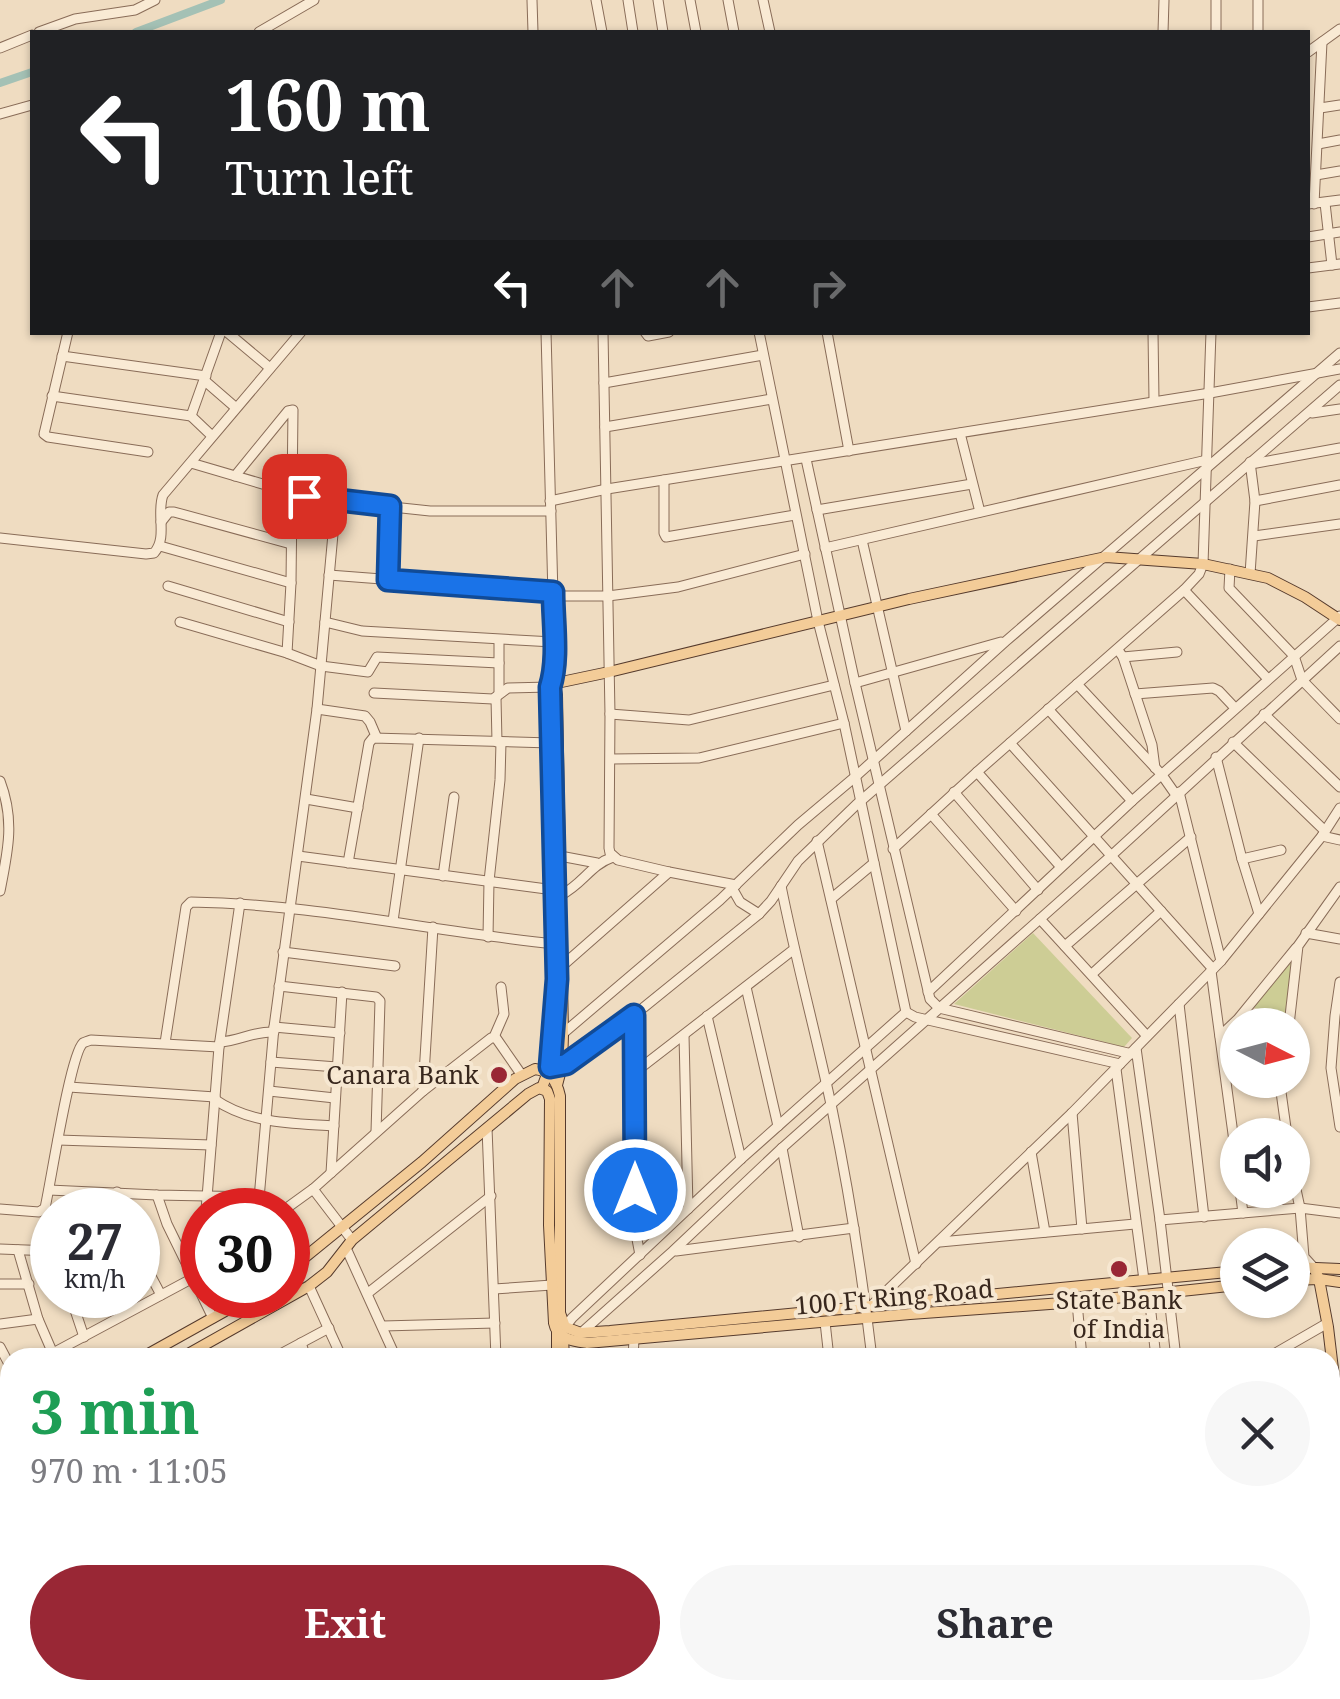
<!DOCTYPE html>
<meta charset="utf-8">
<style>
body{margin:0;font-family:"Noto Serif",serif;background:#f7f7f7;color:#2b2b33;height:100vh;display:flex;flex-direction:column;font-size:38px;white-space:nowrap}
*{box-sizing:border-box;margin:0}
p{font-size:32px;color:#7c7c81}
.icon{flex:none;width:55px;height:55px;fill:none;stroke:currentColor;stroke-width:2;stroke-linecap:round;stroke-linejoin:round}
.map{position:relative;flex:1;overflow:hidden}
.sheet{position:absolute;left:0px;top:1348px;width:1340px;height:352px;display:flex;flex-direction:column;background:#fff;border-radius:30px 30px 0 0;box-shadow:0 2px 8px #0004}
.sheet>*{flex:none}
.banner{position:absolute;left:30px;top:30px;width:1280px;height:305px;border-radius:0px;box-shadow:0 2px 8px #0004;background:#202124;color:#fff;overflow:hidden}
.needle{width:65px;rotate:96deg}
.buttons{position:absolute;left:1220px;top:1008px;display:grid;gap:20px}
.buttons a{display:grid;place-items:center;width:90px;height:90px;border-radius:50%;background:#fff;box-shadow:0 2px 8px #0004;font-size:50px}
.speed{position:absolute;left:30px;top:1188px;display:flex;gap:20px;font-size:50px;font-weight:700;text-align:center}
.speed>*{display:grid;place-content:center;width:130px;height:130px;border-radius:50%;background:#fff;box-shadow:0 2px 8px #0004;line-height:1}
.speed small{font-size:25px;font-weight:400}
.speed .limit{border:15px solid #d22;background:#fff;color:#111}
.pin{position:absolute;display:grid;place-items:center;width:85px;height:85px;color:#fff;margin:-42px;border-radius:20px;box-shadow:0 5px 15px #0006}
.me{position:absolute;width:110px;margin:-55px;rotate:0deg;stroke-linejoin:round;filter:drop-shadow(0 0 8px #0008)}
.turn{display:flex;align-items:center;gap:35px;height:210px;padding:0 30px;font-size:45px}
.turn .icon{width:130px;height:130px;stroke-width:2.5}
.turn b{display:block;font-size:70px;line-height:85px}
.lanes{display:flex;align-items:center;height:95px;padding:0 30px;background:#0003;justify-content:center;gap:50px;direction:ltr}
.lanes .off{opacity:.35}
.round{display:grid;place-items:center;flex:none;width:105px;height:105px;border-radius:52px;background:#f7f7f7}
.summary{display:flex;align-items:center;justify-content:space-between;height:170px;padding:0 30px}
h1{font-size:60px;font-weight:700;line-height:75px;color:#1e9e55}
.cta{display:flex;gap:20px;margin-top:auto;padding:20px 30px}
.cta a{flex:1;height:115px;border-radius:60px;background:#992735;color:#fff;font-size:40px;font-weight:700;line-height:115px;text-align:center}
.cta a+a{background:#f7f7f7;color:#2b2b33}
.map>svg:first-child{display:block}
.green{fill:#cdcd95}
.lines{fill:none;stroke-linecap:round;stroke-linejoin:round}
.canal{stroke:#a4c1b5;stroke-width:8}
.minor-casing{stroke:#896c58;stroke-width:11}
.major-casing{stroke:#563b2d;stroke-width:12}
.minor{stroke:#f9ead4;stroke-width:9}
.major{stroke:#f3cc98;stroke-width:10}
.route-casing{stroke:#114b97;stroke-width:25}
.route{stroke:#1a73e8;stroke-width:18}
.poi-dot{fill:#992735;stroke:#f6e7d1;stroke-width:4}
.labels{text-anchor:middle;stroke-width:8;stroke-linejoin:round;paint-order:stroke}
.poi-label{font-size:25px;fill:#38271d;stroke:#f6e7d1;text-anchor:end}
.street-label{font-size:25px;fill:#38271d;stroke:#f6e7d1}
</style>
<div class="map">
<svg width="1340" height="1699" viewBox="0 0 1340 1699">
<rect width="100%" height="100%" fill="#efdcc1"/>
<g class="green">
<polygon points="1033,933 1132,1038 1124,1047 954,1004"/>
<polygon points="1293,958 1285,1018 1252,1007"/>
</g>
<g class="lines">
<g class="canal">
<polyline points="136,32 221,0"/>
<polyline points="0,83 32,72"/>
</g>
<g class="minor-casing">
<g id="minor">
<polyline points="532,0 533,32"/>
<polyline points="596,0 602,32"/>
<polyline points="628,0 633,32"/>
<polyline points="658,0 663,32"/>
<polyline points="690,0 696,32"/>
<polyline points="728,0 734,32"/>
<polyline points="763,0 770,32"/>
<polyline points="1258,0 1258,32"/>
<polyline points="39,32 75,19 135,10 155,0"/>
<polyline points="259,32 314,0"/>
<polyline points="1163,32 1164,0"/>
<polyline points="1216,32 1216,0"/>
<polyline points="0,48 32,35"/>
<polyline points="1308,52 1340,29"/>
<polyline points="1320,108 1340,105"/>
<polyline points="0,114 32,105"/>
<polyline points="1318,144 1340,140"/>
<polyline points="1316,175 1340,171"/>
<polyline points="1325,203 1332,265"/>
<polyline points="1308,204 1340,200"/>
<polyline points="1314,204 1322,42"/>
<polyline points="1308,237 1340,232"/>
<polyline points="1308,268 1340,264"/>
<polyline points="1308,307 1340,303"/>
<polyline points="68,332 44,434 48,437 148,452"/>
<polyline points="227,332 270,368"/>
<polyline points="546,332 553,596 552,684"/>
<polyline points="603,332 610,714 609,848 610,853 618,860 669,872 736,885"/>
<polyline points="645,332 648,336 669,332"/>
<polyline points="759,332 818,621 844,723 906,1012 915,1017 1120,1064"/>
<polyline points="827,332 849,451"/>
<polyline points="1153,332 1154,400"/>
<polyline points="62,356 206,376"/>
<polyline points="205,381 235,407"/>
<polyline points="604,383 763,355"/>
<polyline points="52,396 191,416 221,332"/>
<polyline points="1312,413 1340,409"/>
<polyline points="191,416 212,436"/>
<polyline points="605,427 772,399"/>
<polyline points="960,433 980,512"/>
<polyline points="806,459 855,683 930,999 939,1008 1132,1054"/>
<polyline points="1250,462 1255,501 1250,574"/>
<polyline points="191,463 300,495 336,501 430,511 551,511"/>
<polyline points="1251,464 1340,448"/>
<polyline points="235,476 288,411 293,410 291,583 287,653"/>
<polyline points="664,480 664,533 666,537 795,515"/>
<polyline points="550,501 607,489 1210,393 1340,369"/>
<polyline points="1255,501 1340,485"/>
<polyline points="817,510 972,484"/>
<polyline points="161,522 169,512 174,512 291,544"/>
<polyline points="1254,536 1340,524"/>
<path d="M 0,538 L 146,554 L 154,553 C 168,537 156,514 163,495 L 301,332"/>
<polyline points="862,540 906,731"/>
<polyline points="160,546 291,583"/>
<polyline points="825,548 1207,460"/>
<polyline points="1230,569 1229,588 1294,656 1302,680 1340,719"/>
<polyline points="329,575 553,592"/>
<polyline points="388,580 390,506"/>
<polyline points="168,586 289,622"/>
<polyline points="1184,590 1268,679"/>
<polyline points="553,596 608,596 678,587 805,554"/>
<polyline points="180,622 287,653 321,666 368,672 377,657 499,663"/>
<polyline points="325,622 362,631 553,642"/>
<polyline points="499,640 499,693"/>
<polyline points="1118,650 1123,657 1152,745 1155,768"/>
<polyline points="1123,657 1177,652"/>
<polyline points="855,683 1001,642"/>
<polyline points="1077,684 1162,775 1176,795"/>
<polyline points="374,693 493,699 508,688 550,687"/>
<polyline points="1135,694 1213,688 1219,691 1235,708"/>
<polyline points="496,698 497,742"/>
<polyline points="317,709 365,716 370,722 376,736"/>
<polyline points="1048,709 1132,801"/>
<polyline points="610,714 689,720 834,685"/>
<polyline points="1264,714 1340,787"/>
<polyline points="1233,742 1325,831"/>
<polyline points="1010,743 1213,969"/>
<polyline points="1216,757 1242,859 1259,914"/>
<polyline points="611,759 699,758 844,723"/>
<polyline points="977,772 1061,867"/>
<path d="M 0,781 C 15,820 8,851 0,891"/>
<polyline points="954,792 1038,890"/>
<polyline points="1179,792 1221,961"/>
<polyline points="306,799 358,808"/>
<polyline points="931,814 1016,911"/>
<polyline points="1322,836 1340,840"/>
<polyline points="817,841 916,1264"/>
<polyline points="893,849 977,772 1184,590 1199,574 1203,564 1211,332"/>
<polyline points="298,856 554,890"/>
<polyline points="560,856 597,863"/>
<polyline points="1242,859 1281,850"/>
<polyline points="348,863 369,743 373,738 551,743"/>
<polyline points="443,876 454,797"/>
<path d="M 781,886 C 796,961 816,1034 832,1109 C 849,1191 862,1274 872,1358"/>
<polyline points="732,888 740,902 759,914"/>
<path d="M 561,895 C 583,884 590,865 613,857"/>
<polyline points="831,899 874,863"/>
<polyline points="1040,919 1147,1036"/>
<polyline points="393,921 419,738"/>
<polyline points="1306,933 1340,939"/>
<polyline points="488,937 489,881 500,780 501,742"/>
<polyline points="1065,946 1191,837"/>
<polyline points="283,952 395,966"/>
<polyline points="562,966 669,872"/>
<polyline points="1211,971 1238,1171"/>
<polyline points="1092,974 1161,911"/>
<polyline points="1340,982 1335,1016 1331,1068 1340,1127"/>
<polyline points="279,986 376,997 380,1001 376,1132"/>
<polyline points="746,987 778,1126"/>
<polyline points="928,992 1132,801 1340,616"/>
<polyline points="1179,1004 1204,1217"/>
<polyline points="635,1015 635,1229 640,1255"/>
<polyline points="707,1016 741,1159"/>
<polyline points="1289,1025 1298,946 1340,887"/>
<polyline points="274,1027 340,1033"/>
<polyline points="684,1035 688,1209"/>
<polyline points="560,1036 720,900 798,825 855,777 1006,641 1340,353"/>
<polyline points="1220,1036 1238,1019 1296,948"/>
<polyline points="494,1037 504,1014 501,987"/>
<path d="M 220,1042 C 239,1041 254,1031 274,1032"/>
<path d="M 165,1043 L 186,907 L 191,902 C 314,904 434,932 556,944"/>
<polyline points="1136,1048 1160,1220 1176,1358"/>
<polyline points="271,1062 337,1067"/>
<polyline points="551,1067 567,1064 622,1025 759,914 771,901 798,861 856,805 1340,385"/>
<polyline points="1116,1069 1144,1280"/>
<polyline points="634,1073 793,950"/>
<polyline points="1283,1080 1281,1092 1287,1135"/>
<polyline points="69,1087 215,1097"/>
<polyline points="269,1091 335,1098"/>
<polyline points="423,1091 433,927"/>
<path d="M 214,1099 C 250,1124 291,1123 334,1126"/>
<polyline points="1072,1113 1082,1229"/>
<polyline points="487,1128 496,1358"/>
<polyline points="58,1140 211,1145"/>
<polyline points="782,1148 799,1237"/>
<polyline points="1031,1152 1045,1232"/>
<polyline points="1292,1171 1300,1208 1304,1257 1314,1268"/>
<polyline points="331,1173 342,992"/>
<polyline points="313,1189 423,1091 491,1038 496,1038 521,1074"/>
<polyline points="49,1190 157,1195 259,1197"/>
<polyline points="1240,1190 1243,1213"/>
<polyline points="117,1192 120,1210"/>
<polyline points="157,1195 167,1224 213,1318"/>
<path d="M 0,1209 L 39,1212 L 45,1208 C 51,1182 70,1055 83,1043 C 85,1042 88,1041 91,1040 L 219,1047"/>
<polyline points="206,1210 219,1047 240,903"/>
<polyline points="258,1210 274,1027 317,709 336,501"/>
<polyline points="284,1210 313,1189 352,1240"/>
<polyline points="1160,1220 1300,1208 1340,1213"/>
<polyline points="940,1242 1135,1224"/>
<polyline points="346,1248 396,1358"/>
<polyline points="0,1249 52,1251"/>
<polyline points="18,1250 38,1319 54,1356"/>
<polyline points="676,1251 854,1228"/>
<polyline points="138,1252 161,1295"/>
<polyline points="0,1284 29,1284"/>
<polyline points="309,1286 342,1358"/>
<polyline points="494,1289 552,1285"/>
<polyline points="368,1293 491,1196"/>
<polyline points="70,1295 84,1337"/>
<polyline points="1149,1295 1156,1358"/>
<polyline points="1077,1302 1082,1358"/>
<polyline points="871,1306 1072,1113 1221,961 1322,836 1340,808"/>
<polyline points="825,1322 829,1358"/>
<polyline points="0,1324 38,1319"/>
<polyline points="383,1326 495,1323"/>
<polyline points="565,1327 572,1318 741,1159 906,1012"/>
<polyline points="581,1333 673,1251 782,1148 1112,855 1340,646"/>
<polyline points="301,1343 306,1358"/>
<polyline points="0,1347 10,1366"/>
<polyline points="53,1353 193,1278"/>
<polyline points="273,1358 329,1328"/>
<polyline points="633,1358 634,1339"/>
<polyline points="1267,1358 1326,1324"/>
<polyline points="0,1508 10,1503"/>
<polyline points="1330,1662 1340,1664"/>
<polyline points="0,1676 10,1676"/>
<polyline points="247,1690 247,1699"/>
<polyline points="419,1690 420,1699"/>
<polyline points="560,1690 562,1699"/>
<polyline points="682,1690 684,1699"/>
<polyline points="729,1690 731,1699"/>
<polyline points="769,1690 770,1699"/>
<polyline points="1122,1690 1123,1699"/>
<polyline points="1159,1690 1161,1699"/>
<polyline points="1193,1690 1194,1699"/>
<polyline points="1216,1690 1217,1699"/>
<polyline points="1064,1694 1079,1699"/>
<polyline points="18,1699 18,1690"/>
<polyline points="175,1699 177,1690"/>
<polyline points="469,1699 529,1690"/>
<polyline points="786,1699 787,1690"/>
<polyline points="826,1699 827,1690"/>
<polyline points="882,1699 883,1690"/>
<polyline points="929,1699 930,1690"/>
<polyline points="1029,1699 1044,1690"/>
<polyline points="1055,1699 1072,1690"/>
</g>
</g>
<g class="major-casing">
<g id="major">
<polyline points="552,684 609,672 909,599 1106,557 1203,564 1268,578 1305,597 1340,620"/>
<polyline points="552,684 555,686 557,695 563,1035 562,1066 557,1085"/>
<polyline points="542,1088 553,1058 556,989"/>
<polyline points="1292,1267 1340,1269"/>
<polyline points="1314,1268 1319,1279 1328,1327 1337,1403 1330,1452"/>
<path d="M 288,1271 L 422,1162 L 515,1079 L 535,1069 C 551,1071 557,1082 560,1096 L 560,1313 L 565,1327 L 581,1333 L 610,1331 L 1238,1271"/>
<polyline points="1292,1280 1319,1279 1340,1282"/>
<polyline points="563,1338 564,1358"/>
<polyline points="141,1358 254,1295"/>
<path d="M 181,1358 L 309,1286 L 327,1272 L 352,1240 L 528,1094 L 539,1088 L 547,1091 L 550,1099 L 549,1225 L 554,1323 C 557,1339 573,1341 587,1343 L 910,1314 L 1077,1302 L 1238,1285"/>
<polyline points="557,1358 557,1329"/>
<polyline points="0,1435 10,1429"/>
<polyline points="0,1453 10,1448"/>
<polyline points="604,1690 605,1699"/>
<polyline points="612,1690 613,1699"/>
<polyline points="1291,1699 1293,1690"/>
</g>
</g>
<use href="#minor" class="minor"/>
<use href="#major" class="major"/>
</g>
<g class="lines">
<g class="route-casing">
<path id="route" d="M 304,496 L 390,506 L 388,580 L 553,592 C 553,622 559,659 550,687 L 557,979 L 550,1067 L 566,1064 L 634,1015 L 635,1190"/>
</g>
<use href="#route" class="route"/>
</g>
<g class="poi-dot">
<circle cx="499" cy="1075" r="10"/>
<circle cx="1119" cy="1269" r="10"/>
</g>
<g class="labels">
<g class="poi-label">
<text x="479" y="1084">Canara Bank</text>
<text x="1119" y="1309" text-anchor="middle">State Bank<tspan x="1119" dy="29">of India</tspan></text>
</g>
<g class="street-label">
<text transform="translate(894 1297) rotate(-5)" y="9">100 Ft Ring Road</text>
</g>
</g>
</svg>
<div class="buttons">
<a><svg class="needle" viewBox="-14 -14 28 28"><path d="M0-13l5 13h-10z" fill="#e53935"/><path d="M0 13l5-13h-10z" fill="#7c7c81"/></svg></a>
<a><svg class="icon" aria-label="sound" viewBox="0 0 24 24"><path d="M4 9h4l5-4v14l-5-4H4zM17 9q2 3 0 6"/></svg></a>
<a><svg class="icon" aria-label="layers" viewBox="0 0 24 24"><path d="M12 4l9 5-9 5-9-5zM3 14l9 5 9-5"/></svg></a>
</div>
<div class="speed"><div>27<small>km/h</small></div><div class="limit">30</div></div>
<div class="pin" style="left:304px;top:496px;background:#d93025"><svg class="icon" aria-label="arrive" viewBox="0 0 24 24"><path d="M6 21V4h12l-3 4 3 4H6"/></svg></div>
<svg class="me" style="left:635px;top:1190px" viewBox="-20 -20 40 40"><circle r="17" fill="#1a73e8" stroke="#fff" stroke-width="3"/><path d="M0-11L8 9 0 5-8 9z" fill="#fff"/></svg>
<div class="banner">
<div class="turn"><svg class="icon" aria-label="left" viewBox="0 0 24 24"><path d="M17 20v-9H6M10 6l-5 5 5 5"/></svg><div><b>160 m</b>Turn left</div></div>
<div class="lanes"><svg class="icon" aria-label="left" viewBox="0 0 24 24"><path d="M17 20v-9H6M10 6l-5 5 5 5"/></svg><svg class="icon off" aria-label="ahead" viewBox="0 0 24 24"><path d="M12 20V5M6 11l6-6 6 6"/></svg><svg class="icon off" aria-label="ahead" viewBox="0 0 24 24"><path d="M12 20V5M6 11l6-6 6 6"/></svg><svg class="icon off" aria-label="right" viewBox="0 0 24 24"><path d="M7 20v-9h11M14 6l5 5-5 5"/></svg></div>
</div>
<section class="sheet">
<div class="summary"><div><h1>3 min</h1><p>970 m · 11:05</p></div><a class="round"><svg class="icon" aria-label="close" viewBox="0 0 24 24"><path d="M6 6l12 12M18 6L6 18"/></svg></a></div>
<div class="cta"><a>Exit</a><a>Share</a></div>
</section>
</div>
